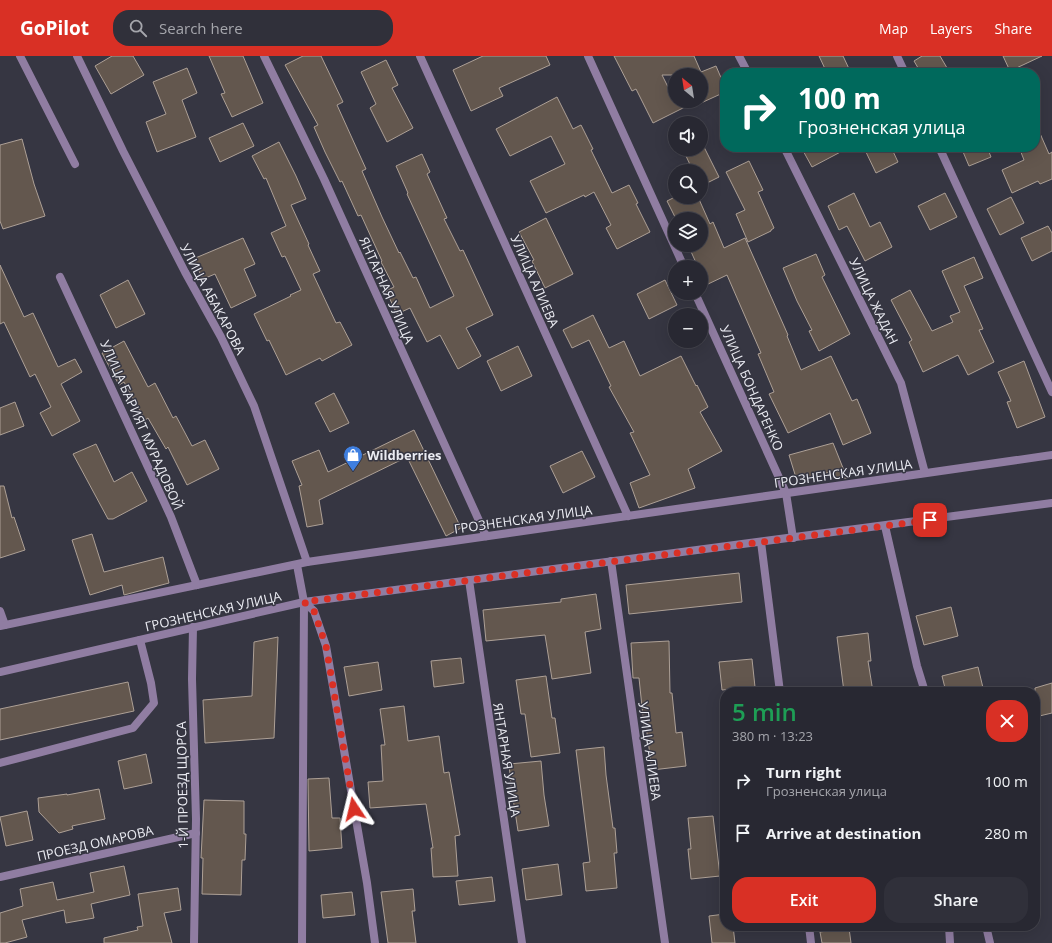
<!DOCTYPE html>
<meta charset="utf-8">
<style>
body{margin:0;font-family:"Open Sans",sans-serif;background:#30303a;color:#f1f3f6;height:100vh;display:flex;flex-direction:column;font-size:15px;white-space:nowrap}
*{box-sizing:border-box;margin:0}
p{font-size:13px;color:#a5a6ac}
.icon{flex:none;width:22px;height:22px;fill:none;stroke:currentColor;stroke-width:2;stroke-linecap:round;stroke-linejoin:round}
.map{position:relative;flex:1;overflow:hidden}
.sheet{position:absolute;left:720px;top:631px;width:320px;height:244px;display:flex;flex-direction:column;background:#282832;border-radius:16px;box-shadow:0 4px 16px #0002,0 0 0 1px #44444d}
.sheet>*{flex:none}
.hud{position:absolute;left:720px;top:12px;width:320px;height:84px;border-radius:16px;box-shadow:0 4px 16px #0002,0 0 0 1px #44444d;background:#00695c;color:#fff;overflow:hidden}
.needle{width:26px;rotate:330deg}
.buttons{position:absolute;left:668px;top:12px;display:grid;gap:8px}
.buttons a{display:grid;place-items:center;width:40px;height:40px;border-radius:50%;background:#282832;box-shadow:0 4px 16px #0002,0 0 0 1px #44444d;font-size:20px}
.pin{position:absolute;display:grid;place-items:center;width:34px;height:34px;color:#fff;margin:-17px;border-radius:8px;box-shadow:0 2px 6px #0006}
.me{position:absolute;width:44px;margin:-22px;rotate:350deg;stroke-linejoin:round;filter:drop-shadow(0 0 3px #0008)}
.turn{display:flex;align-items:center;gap:14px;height:84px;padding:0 12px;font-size:18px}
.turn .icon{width:52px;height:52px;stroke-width:2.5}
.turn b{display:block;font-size:28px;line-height:34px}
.round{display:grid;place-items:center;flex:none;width:42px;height:42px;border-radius:16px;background:#30303a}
.summary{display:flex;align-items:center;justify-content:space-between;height:68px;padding:0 12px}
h1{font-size:24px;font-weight:600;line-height:30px;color:#1e9e55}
.primary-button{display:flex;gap:8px;margin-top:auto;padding:8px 12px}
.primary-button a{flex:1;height:46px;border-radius:16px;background:#d93025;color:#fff;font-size:16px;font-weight:600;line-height:46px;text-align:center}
.primary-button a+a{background:#30303a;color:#f1f3f6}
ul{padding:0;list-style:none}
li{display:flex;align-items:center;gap:12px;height:52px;padding:0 12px}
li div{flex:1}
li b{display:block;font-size:15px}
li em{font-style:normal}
header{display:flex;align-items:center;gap:24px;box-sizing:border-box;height:56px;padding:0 20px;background:#d93025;color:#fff}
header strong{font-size:19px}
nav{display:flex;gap:22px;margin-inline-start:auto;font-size:14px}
.search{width:280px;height:36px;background:#30303a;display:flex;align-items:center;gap:10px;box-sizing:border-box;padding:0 14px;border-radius:16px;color:#a5a6ac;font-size:15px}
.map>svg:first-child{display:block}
.building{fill:#63574e;stroke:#ada096}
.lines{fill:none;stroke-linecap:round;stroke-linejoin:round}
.minor{stroke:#907da2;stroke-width:8}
.tertiary{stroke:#907da2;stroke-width:8}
.route{stroke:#d93025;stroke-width:7;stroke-dasharray:0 12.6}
.labels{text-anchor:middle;stroke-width:3;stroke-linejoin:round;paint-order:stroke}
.street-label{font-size:13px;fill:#ebecf3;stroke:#363642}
.poi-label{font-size:13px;font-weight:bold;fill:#ebecf3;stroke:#363642;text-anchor:start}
</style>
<header>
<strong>GoPilot</strong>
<div class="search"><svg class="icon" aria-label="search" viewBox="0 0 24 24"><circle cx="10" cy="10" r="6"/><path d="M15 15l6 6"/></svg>Search here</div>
<nav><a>Map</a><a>Layers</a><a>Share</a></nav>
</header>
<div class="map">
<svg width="1052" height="887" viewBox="0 0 1052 887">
<rect width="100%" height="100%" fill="#363642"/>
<g class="building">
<polygon points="112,0 133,0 144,19 111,38 95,10"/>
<polygon points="209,0 243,0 263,47 232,61 221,38 225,37"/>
<polygon points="303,0 321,0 343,46 337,49 366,113 362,115 382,161 399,197 400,196 413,222 416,221 430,252 454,240 407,138 408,137 396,110 422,98 430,116 427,118 447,162 444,163 460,195 463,194 493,259 466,272 481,300 458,313 440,279 427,286 410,252 397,258 386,235 394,231 381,206 382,205 361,159 358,160 342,125 340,126 325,96 314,71 318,69 285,9"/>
<polygon points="483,0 546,0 550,9 499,32 503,40 471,55 453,14"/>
<polygon points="614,0 694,0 701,16 716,10 725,31 725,36 701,47 701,19 662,19 675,45 697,45 653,67 636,33 632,35"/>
<polygon points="819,0 843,0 851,17 827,17"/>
<polygon points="922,0 940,0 950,17 921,17 914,5"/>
<polygon points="1003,0 1042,0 1010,15"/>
<polygon points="386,4 398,29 392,32 413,72 387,86 370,52 376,48 361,16"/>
<polygon points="187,12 197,37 182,44 196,81 157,96 146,66 166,58 153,26"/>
<polygon points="557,41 573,73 581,69 593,93 591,94 612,137 629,129 638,147 636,148 650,176 617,193 606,172 611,169 594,136 585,141 584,139 546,157 530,125 565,108 551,80 510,100 496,73"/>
<polygon points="1035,66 1049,98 1052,96 1052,123 1040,128 1038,125 1012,137 1002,114 1024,104 1019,91 1035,91"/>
<polygon points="243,67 254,90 220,106 209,82"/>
<polygon points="22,83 34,128 45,160 3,173 0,165 0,89"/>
<polygon points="279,86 296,120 306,143 291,149 309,188 308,189 320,215 313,218 336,267 340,266 352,289 322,305 320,302 286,319 269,284 267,285 254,258 291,240 290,239 301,234 285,200 282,201 271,177 286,170 266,122 264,123 252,100"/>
<polygon points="704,91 719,121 701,130 701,115 693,115 686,100"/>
<polygon points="801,91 850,91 812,111"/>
<polygon points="872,91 891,91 898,106 876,117 865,94"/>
<polygon points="961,91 987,91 991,101 969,110"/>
<polygon points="749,105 763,134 758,136 774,172 771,174 771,175 748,186 736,158 745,154 726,116"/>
<polygon points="854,137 870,171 880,166 892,191 865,205 847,170 839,174 828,150"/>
<polygon points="945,137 957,161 930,174 918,150"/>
<polygon points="675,141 698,141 710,168 713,166 724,192 745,182 788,279 787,280 801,314 831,300 852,345 857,343 871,377 843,389 830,357 788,377 769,338 774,336 758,298 761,297 727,219 706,229 701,217 701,211 698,211 688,189 701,189 701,163 676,163 667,145"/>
<polygon points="1011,141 1024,167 1000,179 987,153"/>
<polygon points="546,162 573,218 545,232 532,205 534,204 519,176"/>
<polygon points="1048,170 1052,177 1052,195 1032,205 1021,182"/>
<polygon points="243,182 255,208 244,213 256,240 231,252 215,218 203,223 193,203"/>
<polygon points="816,198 825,219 822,221 850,278 819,295 809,275 812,274 797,245 783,212"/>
<polygon points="974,201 983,222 964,230 983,273 979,274 994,306 968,319 958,299 923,316 909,286 912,284 891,244 910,234 932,275 953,266 950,260 960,256 942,215"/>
<polygon points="0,209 24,261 33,257 58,311 75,303 82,316 61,328 80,365 52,380 40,357 51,351 35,318 30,321 4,266 0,268"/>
<polygon points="128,224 145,258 116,272 100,239"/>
<polygon points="665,224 677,249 649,263 637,238"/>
<polygon points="593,259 609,292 624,285 640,320 681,300 696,330 697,329 708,351 700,356 722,395 688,413 695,432 639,452 630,427 650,419 630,377 634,376 609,331 611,330 589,284 572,292 563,274"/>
<polygon points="124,285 148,331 155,327 173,362 176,360 192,390 205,384 219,413 187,429 168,391 166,393 148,362 145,364 124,326 119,329 102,297"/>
<polygon points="518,290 532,320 501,335 487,305"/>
<polygon points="1024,305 1045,361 1017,372 1007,346 1011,345 998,316"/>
<polygon points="334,337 349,367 330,376 315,347"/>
<polygon points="15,346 24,370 0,379 0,352"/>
<polygon points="414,374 461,472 446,480 407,401 319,444 323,468 307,471 299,430 302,429 292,405 319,394 328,416"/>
<polygon points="833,387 847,422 835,423 830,416 797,425 789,399"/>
<polygon points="96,388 114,426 132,416 147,445 113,463 108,463 73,398"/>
<polygon points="582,395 595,421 563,437 550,410"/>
<polygon points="0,430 4,430 12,462 14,461 25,494 0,502"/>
<polygon points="92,478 104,516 163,501 169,527 124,539 122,529 90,539 72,484"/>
<polygon points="739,517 742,546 629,558 626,529"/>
<polygon points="596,538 601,573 585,576 591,617 552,623 545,579 486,585 483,554 561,546 561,543"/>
<polygon points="951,551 958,580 924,589 916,560"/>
<polygon points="868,577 871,605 868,605 873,636 844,636 837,581"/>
<polygon points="278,581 274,682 205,687 203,644 252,640 254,586"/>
<polygon points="669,585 670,637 672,637 676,677 682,676 686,710 652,714 646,670 644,670 639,622 633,622 631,587"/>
<polygon points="461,602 464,627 434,631 431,605"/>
<polygon points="752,603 755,631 722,634 719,606"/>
<polygon points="378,606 382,634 349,640 344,611"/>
<polygon points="978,611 984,636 946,636 942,620"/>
<polygon points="546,620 552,662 555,662 560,697 531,701 525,658 521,658 516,624"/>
<polygon points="128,626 134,655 0,684 0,653"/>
<polygon points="1052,627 1052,657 1035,661 1035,632"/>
<polygon points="404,650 408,685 439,680 444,717 449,716 460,779 455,780 458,820 433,821 431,792 433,792 426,748 370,752 368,726 383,725 381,689 385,689 380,653"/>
<polygon points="604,691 606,719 613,772 615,772 617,797 614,797 617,832 586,835 583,807 590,806 576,694"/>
<polygon points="146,698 152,727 124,733 118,705"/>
<polygon points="541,705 544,739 549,770 518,775 511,729 509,708"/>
<polygon points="329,722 332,762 340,762 342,792 309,795 308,723"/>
<polygon points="99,733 105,763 72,770 73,773 59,777 39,756 38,742 67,738 67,739"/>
<polygon points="204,744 244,745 244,778 246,778 245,804 242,804 241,839 202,838 203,802 201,802"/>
<polygon points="27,755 33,784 6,790 0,761"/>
<polygon points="713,760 720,820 691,823 688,793 691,793 688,762"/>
<polygon points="558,808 562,839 526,844 522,813"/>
<polygon points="124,810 130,839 91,848 94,862 66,867 64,854 22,864 27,881 5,887 0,887 0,857 23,850 20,833 53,826 57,844 94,836 90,817"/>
<polygon points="492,821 495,845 459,849 456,825"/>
<polygon points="178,832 181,854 164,857 172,887 104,887 104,882 138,874 137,871 143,870 138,838"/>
<polygon points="413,833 415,855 412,855 416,887 388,887 381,836"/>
<polygon points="352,836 355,859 323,862 321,839"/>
<polygon points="725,858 725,870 733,870 735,887 712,887 709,860"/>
<polygon points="849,872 851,887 822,887 820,876"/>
</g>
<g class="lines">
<g class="minor">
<polyline points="20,0 75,108"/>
<polyline points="77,0 123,95 185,216 221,281 254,350 307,506"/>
<polyline points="264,0 324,123 486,480"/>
<polyline points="420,0 628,460"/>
<polyline points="588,0 684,211"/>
<polyline points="739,0 748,17"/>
<polyline points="897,0 905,17"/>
<polyline points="784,91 901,327 925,417"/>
<polyline points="939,91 1052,336"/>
<polyline points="60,221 171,461 197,529"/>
<polyline points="695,237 786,437 793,482"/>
<polyline points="885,470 917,610 925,636"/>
<polyline points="761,486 780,636"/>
<polyline points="611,505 665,887"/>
<polyline points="297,509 304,546 302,887"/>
<polyline points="469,524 522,887"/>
<polyline points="304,546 314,555 326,590 367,827 375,887"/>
<polyline points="0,555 5,569"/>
<polyline points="193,571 192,623 196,763 194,887"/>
<polyline points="0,707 133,672 154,647 151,627 140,584"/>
<polyline points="0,821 196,777"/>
<polyline points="809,870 811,887"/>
<polyline points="949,870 950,887"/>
<polyline points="986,870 990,887"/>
</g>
<g class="tertiary">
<polyline points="0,570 307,506 1052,399"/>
<polyline points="0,616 304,546 1052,447"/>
</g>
</g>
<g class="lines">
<polyline class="route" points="354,753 326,590 314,555 304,546 930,464"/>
</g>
<defs>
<g id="shop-pin" transform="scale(1)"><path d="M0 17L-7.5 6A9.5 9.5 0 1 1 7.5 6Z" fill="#3f7fe0" stroke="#363642"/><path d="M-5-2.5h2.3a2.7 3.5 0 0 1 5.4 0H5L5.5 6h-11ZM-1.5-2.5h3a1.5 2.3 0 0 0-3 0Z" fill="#fff"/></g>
</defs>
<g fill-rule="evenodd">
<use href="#shop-pin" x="353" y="399"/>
</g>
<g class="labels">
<g class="street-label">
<text transform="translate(535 225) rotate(66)" y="5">УЛИЦА АЛИЕВА</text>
<text transform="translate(387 234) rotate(66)" y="5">ЯНТАРНАЯ УЛИЦА</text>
<text transform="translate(213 243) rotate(62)" y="5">УЛИЦА АБАКАРОВА</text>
<text transform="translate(874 245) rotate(64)" y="5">УЛИЦА ЖАДАН</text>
<text transform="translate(752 332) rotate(66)" y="5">УЛИЦА БОНДАРЕНКО</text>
<text transform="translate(142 369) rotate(66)" y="5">УЛИЦА БАРИЯТ МУРАДОВОЙ</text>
<text transform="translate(843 417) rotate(-8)" y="5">ГРОЗНЕНСКАЯ УЛИЦА</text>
<text transform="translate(523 463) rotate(-8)" y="5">ГРОЗНЕНСКАЯ УЛИЦА</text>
<text transform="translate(213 555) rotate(-13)" y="5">ГРОЗНЕНСКАЯ УЛИЦА</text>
<text transform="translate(650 695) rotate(82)" y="5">УЛИЦА АЛИЕВА</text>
<text transform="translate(507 704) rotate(81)" y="5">ЯНТАРНАЯ УЛИЦА</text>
<text transform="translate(182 729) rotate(-91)" y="5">1-Й ПРОЕЗД ЩОРСА</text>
<text transform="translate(95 787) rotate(-13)" y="5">ПРОЕЗД ОМАРОВА</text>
</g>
<g class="poi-label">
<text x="367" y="404">Wildberries</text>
</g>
</g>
</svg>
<div class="buttons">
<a><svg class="needle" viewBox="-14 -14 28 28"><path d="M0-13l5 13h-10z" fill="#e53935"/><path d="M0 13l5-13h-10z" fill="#a5a6ac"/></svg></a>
<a><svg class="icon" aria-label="sound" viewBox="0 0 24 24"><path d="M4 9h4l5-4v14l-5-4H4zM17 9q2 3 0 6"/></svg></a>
<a><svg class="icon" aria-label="search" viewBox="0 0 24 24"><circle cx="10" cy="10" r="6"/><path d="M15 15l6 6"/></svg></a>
<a><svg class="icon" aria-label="layers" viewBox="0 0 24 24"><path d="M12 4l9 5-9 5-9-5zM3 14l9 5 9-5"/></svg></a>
<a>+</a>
<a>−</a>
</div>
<div class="pin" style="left:930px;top:464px;background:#d93025"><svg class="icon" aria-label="arrive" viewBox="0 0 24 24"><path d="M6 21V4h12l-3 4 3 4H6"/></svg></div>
<svg class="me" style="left:354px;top:753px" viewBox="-20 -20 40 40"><path d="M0-17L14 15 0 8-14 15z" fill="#d93025" stroke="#fff" stroke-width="4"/></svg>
<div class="hud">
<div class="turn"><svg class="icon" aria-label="right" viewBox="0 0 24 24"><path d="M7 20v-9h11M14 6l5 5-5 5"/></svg><div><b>100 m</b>Грозненская улица</div></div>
</div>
<section class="sheet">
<div class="summary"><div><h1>5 min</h1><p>380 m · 13:23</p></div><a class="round" style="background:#d93025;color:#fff"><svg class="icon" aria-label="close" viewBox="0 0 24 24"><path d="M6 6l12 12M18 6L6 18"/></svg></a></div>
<ul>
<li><svg class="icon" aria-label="right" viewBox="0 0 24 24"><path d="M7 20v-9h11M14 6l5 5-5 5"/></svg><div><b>Turn right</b><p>Грозненская улица</p></div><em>100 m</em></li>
<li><svg class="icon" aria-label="arrive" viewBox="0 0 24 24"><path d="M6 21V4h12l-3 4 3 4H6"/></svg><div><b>Arrive at destination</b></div><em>280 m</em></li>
</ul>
<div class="primary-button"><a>Exit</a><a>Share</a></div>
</section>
</div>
